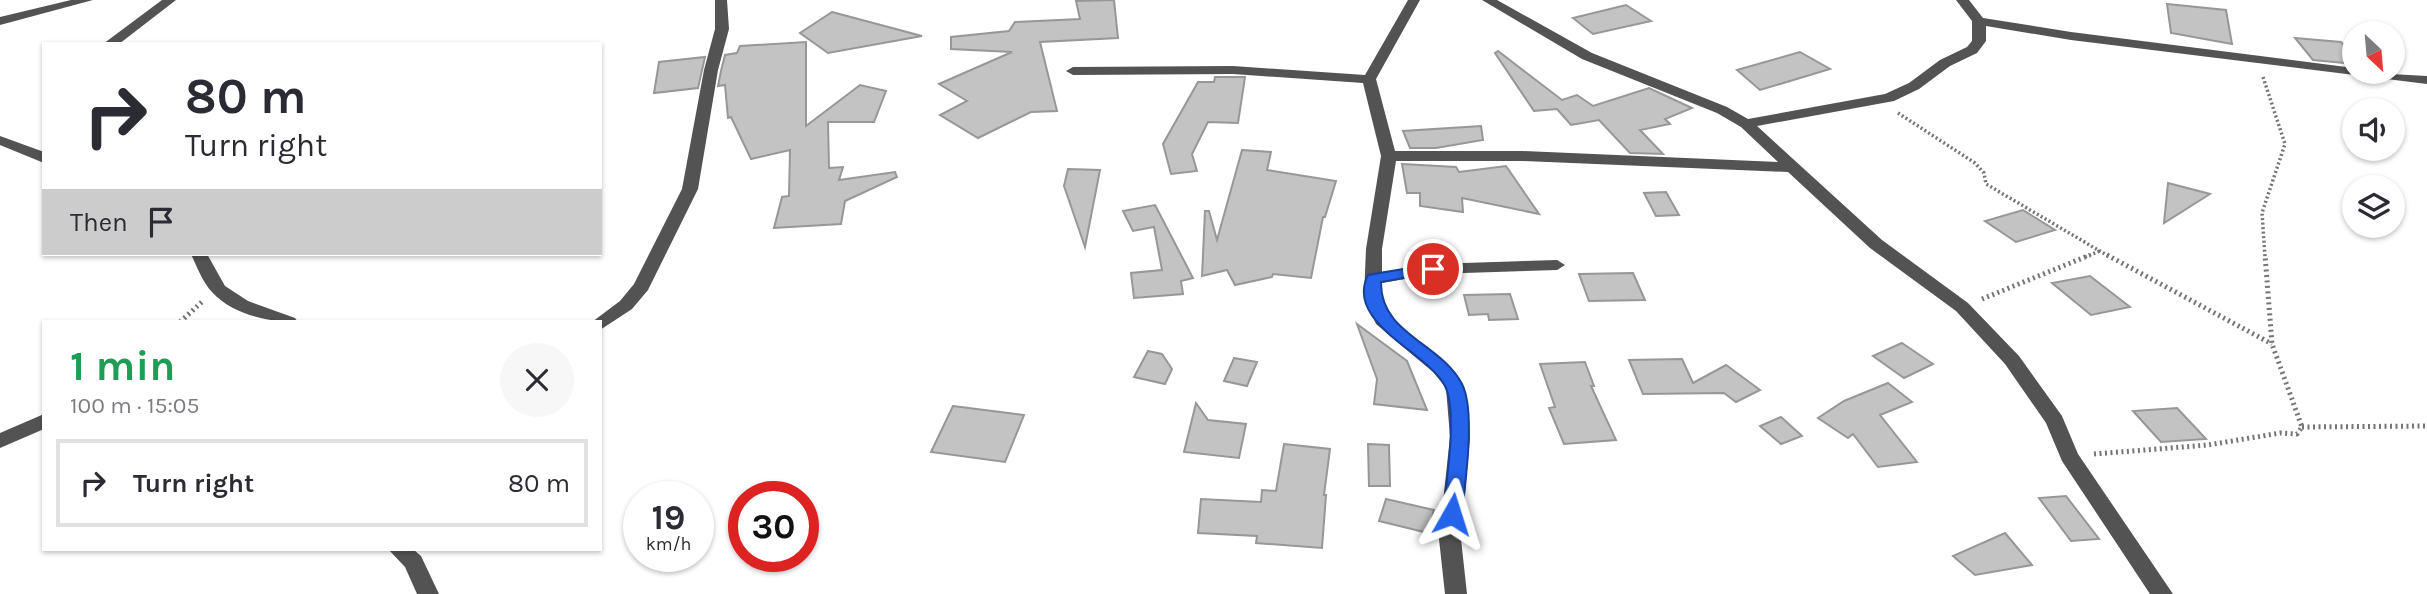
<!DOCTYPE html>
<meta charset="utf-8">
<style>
body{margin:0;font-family:Karla,sans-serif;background:#f7f7f7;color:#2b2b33;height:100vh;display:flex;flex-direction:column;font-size:26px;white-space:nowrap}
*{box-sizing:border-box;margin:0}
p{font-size:23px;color:#7c7c81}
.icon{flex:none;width:38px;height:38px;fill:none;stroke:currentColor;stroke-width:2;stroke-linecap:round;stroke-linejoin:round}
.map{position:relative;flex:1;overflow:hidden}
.sheet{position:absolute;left:42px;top:320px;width:560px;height:231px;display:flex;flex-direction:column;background:#fff;border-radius:0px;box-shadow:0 2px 5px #0004}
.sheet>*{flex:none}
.hud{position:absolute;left:42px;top:42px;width:560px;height:214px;border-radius:0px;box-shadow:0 2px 5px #0004;background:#fff;color:#2b2b33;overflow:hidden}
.needle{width:46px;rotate:154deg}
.controls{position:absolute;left:2342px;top:21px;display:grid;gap:14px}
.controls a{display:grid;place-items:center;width:63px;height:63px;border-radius:50%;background:#fff;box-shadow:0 2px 5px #0004;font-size:35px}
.speed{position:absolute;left:623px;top:481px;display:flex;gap:14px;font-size:35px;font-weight:700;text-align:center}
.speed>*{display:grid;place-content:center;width:91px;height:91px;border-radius:50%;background:#fff;box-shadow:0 2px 5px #0004;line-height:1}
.speed small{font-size:18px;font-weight:400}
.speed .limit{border:10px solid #d22;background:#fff;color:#111}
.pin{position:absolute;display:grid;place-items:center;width:60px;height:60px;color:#fff;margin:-30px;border:4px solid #fff;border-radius:50%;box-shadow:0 2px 7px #0007}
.me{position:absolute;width:77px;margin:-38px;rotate:6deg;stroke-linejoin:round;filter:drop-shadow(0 0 5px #0008)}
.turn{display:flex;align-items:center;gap:24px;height:147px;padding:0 28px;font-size:32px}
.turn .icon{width:91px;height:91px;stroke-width:2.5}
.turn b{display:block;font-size:49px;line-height:60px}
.then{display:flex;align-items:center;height:66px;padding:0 28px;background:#0003;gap:14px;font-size:26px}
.round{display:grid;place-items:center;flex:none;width:74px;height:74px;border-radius:37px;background:#f7f7f7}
.headline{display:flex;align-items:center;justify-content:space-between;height:119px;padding:0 28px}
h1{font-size:42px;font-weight:700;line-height:52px;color:#1e9e55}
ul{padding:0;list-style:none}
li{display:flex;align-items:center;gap:21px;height:88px;margin:0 14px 10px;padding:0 14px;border:4px solid #e1e1e2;border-radius:0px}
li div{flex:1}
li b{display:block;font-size:26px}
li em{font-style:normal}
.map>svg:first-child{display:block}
.building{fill:#c3c3c3;stroke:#979797;stroke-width:2}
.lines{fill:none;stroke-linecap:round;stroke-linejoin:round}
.path-far1{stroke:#757575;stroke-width:3.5;stroke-dasharray:2 2.5;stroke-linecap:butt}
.path{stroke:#757575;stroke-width:5;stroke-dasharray:2 3.5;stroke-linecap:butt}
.minor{fill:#535353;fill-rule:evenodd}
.route{fill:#2563eb;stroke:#184099;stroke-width:2}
</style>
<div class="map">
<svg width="2427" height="594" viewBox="0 0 2427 594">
<rect width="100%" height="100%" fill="#fff"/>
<g class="building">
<polygon points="1114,0 1118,38 1040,42 1057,111 1031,112 978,138 940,115 967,101 939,84 1012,52 951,49 951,37 1009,31 1015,22 1080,19 1076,1"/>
<polygon points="2167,4 2226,10 2232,44 2171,33"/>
<polygon points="1626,5 1651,21 1593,34 1573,18"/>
<polygon points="832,12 922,36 828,53 800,33"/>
<polygon points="2295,38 2341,42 2354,57 2354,64 2313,60"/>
<polygon points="806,42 806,126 860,85 886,91 874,122 828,122 829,168 843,167 839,180 895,172 897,177 845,201 841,224 774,228 782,197 789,196 790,150 751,159 731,117 728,118 725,85 718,86 721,71 725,55 737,53 740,46"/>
<polygon points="1498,51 1562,100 1577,95 1593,106 1649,88 1692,108 1665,119 1670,124 1640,130 1663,154 1630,153 1599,120 1571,125 1557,109 1534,111 1495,53"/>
<polygon points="1800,52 1830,69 1760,90 1737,70"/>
<polygon points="705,57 698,88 654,93 659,62"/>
<polygon points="1215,77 1245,77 1238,123 1208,122 1192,154 1197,171 1171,174 1163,144 1198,82 1214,82"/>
<polygon points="1481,126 1483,140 1436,148 1410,148 1403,131"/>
<polygon points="1242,150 1271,152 1267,170 1336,181 1325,217 1323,217 1311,278 1273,274 1272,277 1235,285 1227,270 1202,276 1205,211 1209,211 1217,240"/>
<polygon points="1402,164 1456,167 1459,172 1506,166 1539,214 1462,198 1463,212 1420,206 1420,193 1407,193"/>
<polygon points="1068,169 1100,170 1085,247 1064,186"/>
<polygon points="2168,183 2210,194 2164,223"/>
<polygon points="1666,192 1679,215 1656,216 1644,193"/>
<polygon points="1155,205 1193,278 1181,281 1183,294 1134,298 1131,273 1162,270 1154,227 1133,231 1123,211"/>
<polygon points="2023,210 2055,230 2016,242 1985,221"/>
<polygon points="1633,273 1645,300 1589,301 1579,274"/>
<polygon points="2090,276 2130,307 2091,315 2052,283"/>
<polygon points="1510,294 1518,319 1489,320 1488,314 1469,315 1464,295"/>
<polygon points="1357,324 1407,361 1427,410 1374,404 1377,379"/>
<polygon points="1902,343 1933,364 1904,378 1873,356"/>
<polygon points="1148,351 1162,354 1172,369 1165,384 1134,377"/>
<polygon points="1234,358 1257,362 1247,386 1224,381"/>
<polygon points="1682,359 1693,383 1726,365 1760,390 1736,402 1724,393 1643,394 1629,360"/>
<polygon points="1585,362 1594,386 1591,386 1616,440 1564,444 1549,408 1555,407 1540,364"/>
<polygon points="1888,383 1912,402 1880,415 1917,462 1878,467 1853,434 1848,438 1818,418 1844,401"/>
<polygon points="1196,403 1208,420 1246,424 1239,458 1184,452"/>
<polygon points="953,406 1024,415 1005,462 931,452"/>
<polygon points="2177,408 2206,439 2161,442 2133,411"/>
<polygon points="1781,417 1802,436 1781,444 1760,426"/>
<polygon points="1284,444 1330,449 1324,495 1326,495 1322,548 1256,543 1257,536 1198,533 1201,499 1261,502 1262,490 1276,491"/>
<polygon points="1368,444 1389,445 1390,486 1369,486"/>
<polygon points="2066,496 2099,539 2071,541 2039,498"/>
<polygon points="1386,499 1434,510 1428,533 1379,521"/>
<polygon points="2005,533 2032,565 1975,575 1953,556"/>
</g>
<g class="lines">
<g class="path-far1">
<polyline points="2263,77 2285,144 2262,213 2265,257"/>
<polyline points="1898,113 1975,163 1984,173 1986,184 2110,257"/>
<polyline points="2085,257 2100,251"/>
</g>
<g class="path">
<polyline points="2107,255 2272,344"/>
<polyline points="1982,299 2090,255"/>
<polyline points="180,322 204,300"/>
<polyline points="2302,427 2427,426"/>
<polyline points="2094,454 2208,445 2280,433 2297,434 2302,427 2272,344 2265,255"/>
</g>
<g class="minor">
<polygon points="71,0 93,0 0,25 0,17"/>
<polygon points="162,0 176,0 119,44 103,44"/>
<polygon points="715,0 727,0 729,29 718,70 698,189 648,290 632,309 600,330 600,322 592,322 620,301 634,284 682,189 704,70 715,29"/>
<polygon points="1408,0 1420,0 1376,79 1395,151 1522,151 1778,162 1741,127 1717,113 1582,59 1482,0 1497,0 1592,53 1727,107 1748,119 1885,94 1909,83 1940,60 1967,47 1972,41 1972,21 1956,0 1969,0 1983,18 2071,32 2354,68 2354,72 2427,76 2427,84 2071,40 1986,26 1986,41 1977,53 1950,66 1919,89 1894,101 1757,126 1882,240 1968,303 2019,356 2062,416 2078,454 2173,594 2150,594 2062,461 2046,423 2005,364 1956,311 1870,248 1788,172 1522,161 1396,161 1382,249 1382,272 1433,264 1557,260 1565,265 1557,270 1433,274 1382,283 1382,296 1390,317 1447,364 1464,387 1470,437 1461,539 1467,594 1445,594 1439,539 1450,437 1446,388 1433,372 1376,324 1364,296 1366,249 1381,156 1363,83 1233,74 1073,75 1066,71 1073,67 1233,66 1365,75"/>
<polygon points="0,136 44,152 44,163 0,145"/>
<path d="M 191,254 L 207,254 L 225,286 L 248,301 L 295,318 L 298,322 C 269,322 233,315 212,292 C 203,283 196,265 191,254 Z"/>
<polygon points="44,414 44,429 0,448 0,433"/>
<polygon points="389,550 414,550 421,556 439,594 417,594 405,567"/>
</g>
</g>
<path class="route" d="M 1433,264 L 1438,266 L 1438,272 L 1381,282 C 1380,334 1441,343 1462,384 C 1476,412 1465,482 1462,514 L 1452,521 L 1443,514 C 1446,483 1458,413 1445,386 C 1428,352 1344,323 1368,275 Z"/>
</svg>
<div class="controls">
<a><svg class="needle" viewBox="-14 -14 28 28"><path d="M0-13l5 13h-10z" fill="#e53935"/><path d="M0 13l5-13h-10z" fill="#7c7c81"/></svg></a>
<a><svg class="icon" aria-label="sound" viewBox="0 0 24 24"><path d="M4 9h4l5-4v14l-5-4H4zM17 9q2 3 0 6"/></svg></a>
<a><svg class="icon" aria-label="layers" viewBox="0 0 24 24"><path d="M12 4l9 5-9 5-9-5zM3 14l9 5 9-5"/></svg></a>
</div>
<div class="speed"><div>19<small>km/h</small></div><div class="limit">30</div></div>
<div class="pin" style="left:1433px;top:269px;background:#d93025"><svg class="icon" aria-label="arrive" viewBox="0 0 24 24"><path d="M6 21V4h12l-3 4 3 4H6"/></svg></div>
<svg class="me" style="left:1452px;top:514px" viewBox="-20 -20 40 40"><path d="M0-17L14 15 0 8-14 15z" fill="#2563eb" stroke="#fff" stroke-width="4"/></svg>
<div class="hud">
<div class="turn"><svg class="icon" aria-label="right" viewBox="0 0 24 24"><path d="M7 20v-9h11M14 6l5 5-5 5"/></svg><div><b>80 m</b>Turn right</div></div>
<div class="then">Then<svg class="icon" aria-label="arrive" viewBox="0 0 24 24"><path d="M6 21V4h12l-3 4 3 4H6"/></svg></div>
</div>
<section class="sheet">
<div class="headline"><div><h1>1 min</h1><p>100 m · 15:05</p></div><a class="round"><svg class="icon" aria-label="close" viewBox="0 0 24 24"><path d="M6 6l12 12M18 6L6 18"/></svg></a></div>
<ul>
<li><svg class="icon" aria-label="right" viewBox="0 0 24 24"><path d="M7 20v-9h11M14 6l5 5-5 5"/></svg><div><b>Turn right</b></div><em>80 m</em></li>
</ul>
</section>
</div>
